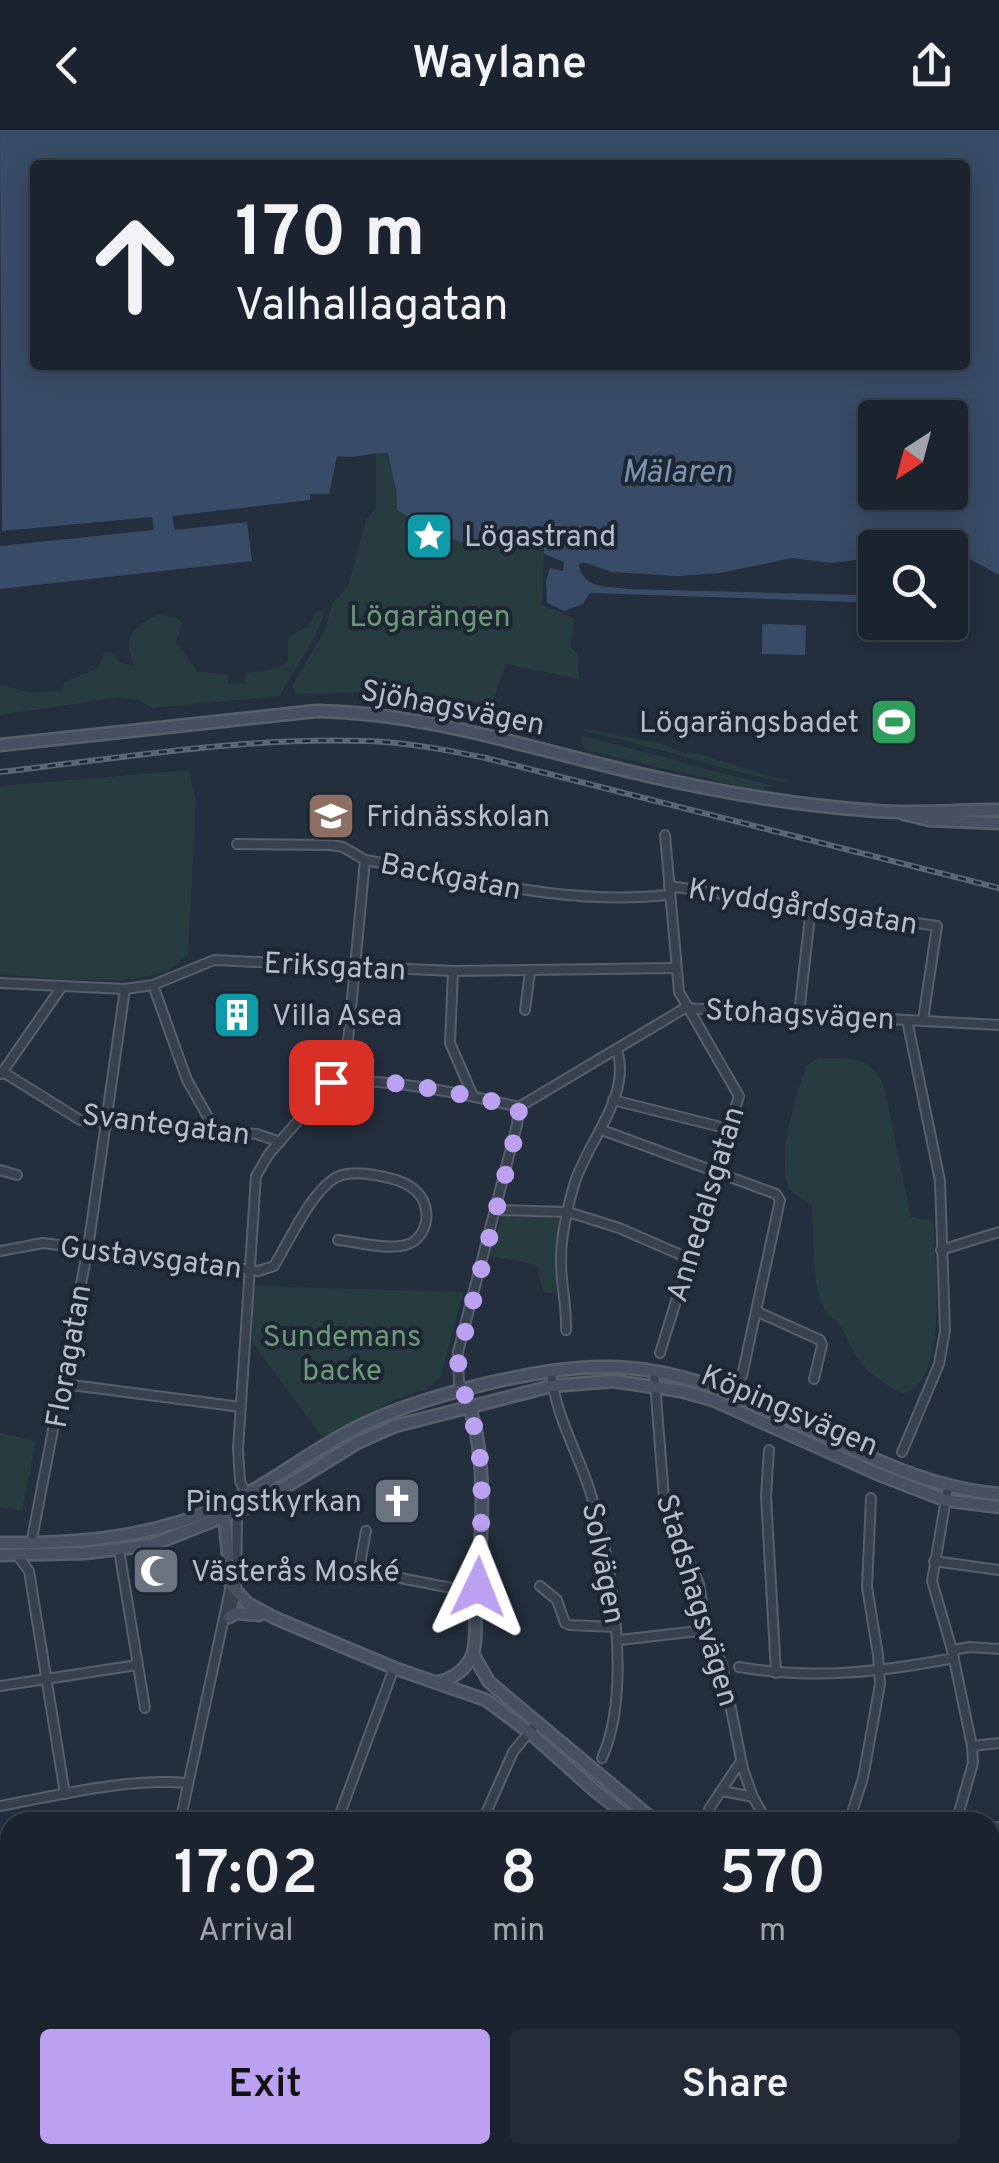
<!DOCTYPE html>
<meta charset="utf-8">
<style>
body{margin:0;font-family:Overpass,sans-serif;background:#242b36;color:#f1f3f6;height:100vh;display:flex;flex-direction:column;font-size:38px;white-space:nowrap}
*{box-sizing:border-box;margin:0}
p{font-size:32px;color:#a0a4aa}
.icon{flex:none;width:55px;height:55px;fill:none;stroke:currentColor;stroke-width:2;stroke-linecap:round;stroke-linejoin:round}
.map{position:relative;flex:1;overflow:hidden}
.details{position:absolute;left:0px;top:1682px;width:1000px;height:352px;display:flex;flex-direction:column;background:#1b232e;border-radius:30px 30px 0 0;box-shadow:0 5px 25px #0003,0 0 0 2px #39404a}
.details>*{flex:none}
.banner{position:absolute;left:30px;top:30px;width:940px;height:210px;border-radius:10px;box-shadow:0 5px 25px #0003,0 0 0 2px #39404a;background:#1b232e;color:#f1f3f6;overflow:hidden}
.needle{width:65px;rotate:216deg}
.fabs{position:absolute;left:858px;top:270px;display:grid;gap:20px}
.fabs a{display:grid;place-items:center;width:110px;height:110px;border-radius:10px;background:#1b232e;box-shadow:0 5px 25px #0003,0 0 0 2px #39404a;font-size:50px}
.pin{position:absolute;display:grid;place-items:center;width:85px;height:85px;color:#fff;margin:-42px;border-radius:20px;box-shadow:0 5px 15px #0006}
.me{position:absolute;width:110px;margin:-55px;rotate:2deg;stroke-linejoin:round;filter:drop-shadow(0 0 8px #0008)}
.turn{display:flex;align-items:center;gap:35px;height:210px;padding:0 40px;font-size:45px}
.turn .icon{width:130px;height:130px;stroke-width:2.5}
.turn b{display:block;font-size:70px;line-height:85px}
.eta{display:flex;justify-content:space-evenly;align-items:center;height:170px;text-align:center}
.eta b{font-size:60px;font-weight:600;line-height:70px}
.button{display:flex;gap:20px;margin-top:auto;padding:20px 40px}
.button a{flex:1;height:115px;border-radius:10px;background:#bca0f2;color:#111;font-size:40px;font-weight:600;line-height:115px;text-align:center}
.button a+a{background:#242b36;color:#f1f3f6}
header{display:flex;justify-content:space-between;align-items:center;height:130px;padding:0 40px;background:#1b232e;font-size:45px;font-weight:600}
.map>svg:first-child{display:block}
.green{fill:#263c3f}
.water{fill:#394c67;fill-rule:evenodd}
.lines{fill:none;stroke-linecap:round;stroke-linejoin:round}
.street-casing{stroke:#565f6c;stroke-width:12}
.secondary-casing{stroke:#565f6c;stroke-width:15}
.street{stroke:#38414e;stroke-width:8}
.secondary{stroke:#465061;stroke-width:10}
.rail-casing{stroke:#5a6575;stroke-width:6}
.rail{stroke:#1d2633;stroke-width:2.5;stroke-dasharray:8;stroke-linecap:butt}
.route{stroke:#bca0f2;stroke-width:18;stroke-dasharray:0 32.4}
.labels{text-anchor:middle;stroke-width:8;stroke-linejoin:round;paint-order:stroke}
.poi-label{font-size:30px;fill:#b4bcc9;stroke:#1d2633;text-anchor:start}
.park-label{font-size:30px;fill:#6b9a76;stroke:#1d2633}
.street-label{font-size:30px;fill:#b4bcc9;stroke:#1d2633}
.water-label{font-size:32px;font-style:italic;fill:#7c92b1;stroke:#1d2633}
</style>
<header><svg class="icon" aria-label="back" viewBox="0 0 24 24"><path d="M15 5l-7 7 7 7"/></svg>Waylane<svg class="icon" aria-label="share" viewBox="0 0 24 24"><path d="M12 15V3M7 8l5-5 5 5M5 13v7h14v-7"/></svg></header>
<div class="map">
<svg width="999" height="2033" viewBox="0 0 999 2033">
<rect width="100%" height="100%" fill="#242f3e"/>
<g class="green">
<path d="M 376,323 L 388,323 L 397,367 L 397,380 C 422,395 466,424 497,413 C 503,411 506,406 511,403 L 544,411 L 542,475 L 574,488 L 571,517 L 578,525 L 579,549 L 506,534 L 492,575 L 378,562 L 296,564 L 292,556 L 325,500 L 332,474 L 348,456 L 366,390 L 376,378 Z"/>
<path d="M 325,480 C 316,512 295,536 280,566 L 152,578 L 138,570 L 120,567 L 0,585 L 0,555 L 30,563 L 62,561 L 65,552 L 98,538 L 104,523 L 113,523 L 119,532 L 135,536 C 121,508 132,498 158,484 L 177,488 L 182,493 L 176,512 L 198,542 L 228,544 L 229,554 L 245,553 L 246,543 L 275,539 L 288,532 L 288,507 L 309,496 L 317,481 Z"/>
<path d="M 585,599 L 666,615 L 686,624 L 687,622 C 722,628 753,644 787,650 L 787,653 C 718,639 652,615 583,601 Z"/>
<path d="M 580,605 C 645,621 707,641 772,655 L 771,658 L 764,657 L 763,660 L 743,657 L 585,620 Z"/>
<path d="M 189,640 L 196,672 L 188,824 C 181,830 172,839 163,842 C 123,857 43,848 0,844 L 0,656 Z"/>
<path d="M 818,928 C 852,928 872,925 885,960 L 911,1087 L 933,1091 C 934,1131 951,1249 903,1264 C 864,1242 861,1238 842,1198 C 839,1191 831,1189 826,1182 C 810,1159 815,1104 811,1075 L 788,1059 C 778,1020 794,973 806,936 Z"/>
<polygon points="502,1086 559,1088 560,1164 543,1162 537,1135 489,1126"/>
<polygon points="254,1156 463,1162 441,1246 429,1258 397,1269 322,1307 252,1212"/>
<polygon points="0,1303 36,1311 22,1381 0,1377"/>
</g>
<g class="water">
<path d="M 0,0 L 999,0 L 999,445 L 945,416 L 875,418 L 875,422 L 864,429 L 832,433 L 792,428 L 720,443 L 678,446 L 612,442 L 583,432 L 579,435 C 583,459 607,456 627,459 L 857,465 L 865,446 L 875,435 L 875,492 L 933,493 L 932,499 C 899,506 862,518 857,472 L 590,463 L 583,474 L 564,481 L 547,473 L 546,451 L 550,438 L 563,441 L 564,432 L 544,424 L 544,411 L 511,403 C 506,406 503,411 497,413 C 466,423 422,395 397,380 L 397,366 L 388,323 C 370,322 357,329 337,326 L 329,364 L 310,364 L 310,370 L 172,386 L 175,400 L 247,392 L 252,431 L 0,459 L 0,416 L 154,400 L 152,387 L 2,401 ZM 35,35 L 965,35 L 965,235 L 35,235 ZM 875,288 L 950,288 L 950,362 L 875,362 Z"/>
<polygon points="762,494 806,495 805,525 762,524"/>
</g>
<g class="lines">
<g class="street-casing">
<g id="street">
<path d="M 237,714 L 331,715 L 343,717 L 365,730 C 468,748 565,776 669,765"/>
<polyline points="669,756 937,796 923,890"/>
<polyline points="453,841 450,913 473,966"/>
<polyline points="0,853 125,859 153,855 214,830 453,841 675,838"/>
<polyline points="153,855 187,950 208,987 208,999"/>
<polyline points="525,880 530,842"/>
<polyline points="799,884 811,777"/>
<polyline points="3,942 80,990 257,1004 280,1012"/>
<polyline points="1,944 61,858"/>
<path d="M 331,953 C 380,945 469,965 519,977 L 685,878 L 999,895"/>
<polyline points="613,970 729,999"/>
<polyline points="602,1000 776,1064 780,1070 742,1246"/>
<polyline points="0,1040 17,1045"/>
<polyline points="496,1080 568,1082 619,1098 688,1128"/>
<polyline points="941,1120 999,1102"/>
<path d="M 0,1121 L 43,1113 L 258,1141 L 274,1136 C 289,1111 312,1060 337,1047 C 348,1042 363,1043 375,1045 C 390,1048 407,1051 418,1063 C 434,1081 427,1113 400,1116 C 381,1119 358,1112 338,1110"/>
<polyline points="758,1182 820,1210 822,1215 814,1249"/>
<path d="M 566,1200 C 567,1177 561,1155 561,1131 C 561,1106 567,1079 574,1055 C 587,1011 632,967 617,919"/>
<polyline points="660,1223 739,966 679,862 665,705"/>
<polyline points="654,1241 664,1368 699,1454 707,1500 722,1534 743,1639 753,1667 767,1692"/>
<path d="M 551,1242 C 555,1284 576,1319 589,1358 C 612,1429 633,1559 602,1628"/>
<polyline points="64,1254 241,1277"/>
<polyline points="463,1261 459,1253 458,1222 517,995 519,977"/>
<polyline points="769,1320 766,1366 776,1543"/>
<polyline points="902,1322 939,1234 945,1201 940,1051 907,890"/>
<polyline points="948,1357 932,1451 952,1520 972,1616 973,1633 959,1682 960,1692"/>
<polyline points="251,1377 240,1351 238,1319 256,1046 269,1024 331,953 348,911 365,730"/>
<polyline points="366,1401 359,1440 477,1463"/>
<polyline points="31,1414 88,1118 125,859"/>
<polyline points="119,1420 145,1578"/>
<polyline points="17,1425 29,1441 65,1664"/>
<polyline points="934,1431 999,1440"/>
<polyline points="540,1456 557,1470 565,1493 569,1495 615,1497"/>
<polyline points="230,1485 236,1464 237,1384"/>
<polyline points="620,1510 707,1500"/>
<polyline points="952,1520 970,1517 999,1519"/>
<path d="M 739,1537 C 813,1550 881,1542 954,1528"/>
<polyline points="0,1556 137,1535"/>
<polyline points="972,1616 999,1613"/>
<polyline points="723,1661 753,1667"/>
<path d="M 0,1676 C 60,1665 126,1648 187,1653"/>
<polyline points="709,1679 741,1631"/>
<polyline points="180,1692 231,1455"/>
<polyline points="337,1692 394,1538"/>
<polyline points="482,1692 513,1622 536,1594"/>
<polyline points="849,1692 863,1648 880,1554 878,1525 867,1457 871,1368"/>
<polyline points="990,1698 999,1697"/>
<polyline points="990,1792 999,1793"/>
<polyline points="990,1898 999,1932"/>
<polyline points="0,1964 10,1969"/>
<polyline points="990,2004 999,2001"/>
<polyline points="0,2017 5,2008 10,1979"/>
<polyline points="336,2025 344,2033"/>
<polyline points="494,2025 495,2033"/>
<polyline points="587,2025 597,2033"/>
<polyline points="115,2033 116,2025"/>
<polyline points="211,2033 214,2025"/>
<polyline points="576,2033 578,2025"/>
<polyline points="712,2033 716,2025"/>
<polyline points="790,2033 791,2025"/>
</g>
</g>
<g class="secondary-casing">
<g id="secondary">
<path d="M 0,615 L 316,581 C 437,583 549,625 667,650 C 736,665 806,676 877,681 C 917,684 959,680 999,680"/>
<polyline points="904,684 929,690 999,693"/>
<polyline points="224,1383 231,1455 247,1473 275,1488 394,1538 486,1570 529,1602 594,1660 635,1692"/>
<path d="M 0,1413 C 77,1414 150,1408 222,1376 C 268,1356 307,1323 352,1300 C 412,1268 539,1236 607,1237 C 748,1237 859,1352 999,1364"/>
<polyline points="0,1425 85,1423 152,1415 261,1372 357,1313 395,1296 552,1256 613,1251 681,1261 713,1270 880,1345 945,1370 999,1377"/>
<polyline points="229,1487 236,1483 259,1485"/>
<polyline points="473,1524 489,1552 656,1692"/>
<path d="M 438,1552 C 453,1549 468,1538 473,1523 C 477,1509 475,1491 476,1477 C 481,1412 491,1320 463,1261"/>
<polyline points="970,2025 973,2033"/>
<polyline points="984,2025 987,2033"/>
</g>
</g>
<use href="#street" class="street"/>
<use href="#secondary" class="secondary"/>
<g class="rail-casing">
<path id="rail" d="M 0,642 C 121,628 243,607 365,611 C 406,612 446,620 486,628 L 999,758"/>
</g>
<use href="#rail" class="rail"/>
</g>
<g class="lines">
<path class="route" d="M 331,952 C 379,945 470,965 519,978 L 518,995 L 458,1230 C 460,1259 473,1285 478,1314 C 485,1352 480,1417 478,1457"/>
</g>
<defs>
<g id="sight-square" transform="scale(2.5)"><rect x="-9" y="-9" width="18" height="18" rx="4" fill="#0f9aa8" stroke="#1d2633"/><path d="M0-6L1.8-2.2L6-1.7L2.9 1.2L3.7 5.4L0 3.3L-3.7 5.4L-2.9 1.2L-6-1.7L-1.8-2.2Z" fill="#fff"/></g>
<g id="stadium-square" transform="scale(2.5)"><rect x="-9" y="-9" width="18" height="18" rx="4" fill="#2e9e5b" stroke="#1d2633"/><path d="M0-5a6.5 5 0 1 0 0 10a6.5 5 0 1 0 0-10ZM-3.5-1.8h7v3.6h-7Z" fill="#fff"/></g>
<g id="school-square" transform="scale(2.5)"><rect x="-9" y="-9" width="18" height="18" rx="4" fill="#8d6e63" stroke="#1d2633"/><path d="M0-5L7-2L0 1L-7-2ZM-4 1L0 2.5L4 1V4Q0 6-4 4Z" fill="#fff"/></g>
<g id="building-square" transform="scale(2.5)"><rect x="-9" y="-9" width="18" height="18" rx="4" fill="#0f9aa8" stroke="#1d2633"/><path d="M-4-6H4V6H1V3H-1V6H-4ZM-2.5-4.3h1.7v1.8h-1.7ZM.8-4.3h1.7v1.8H.8ZM-2.5-1h1.7V.8h-1.7ZM.8-1h1.7V.8H.8Z" fill="#fff"/></g>
<g id="church-square" transform="scale(2.5)"><rect x="-9" y="-9" width="18" height="18" rx="4" fill="#6b7280" stroke="#1d2633"/><path d="M-1.2-6h2.4v3.5h3.3v2.4h-3.3V6h-2.4V-.1h-3.3v-2.4h3.3Z" fill="#fff"/></g>
<g id="mosque-square" transform="scale(2.5)"><rect x="-9" y="-9" width="18" height="18" rx="4" fill="#6b7280" stroke="#1d2633"/><path d="M3.5-4.9A6 6 0 1 0 3.5 4.9A5 5 0 1 1 3.5-4.9Z" fill="#fff"/></g>
</defs>
<g fill-rule="evenodd">
<use href="#sight-square" x="429" y="406"/>
<use href="#stadium-square" x="894" y="592"/>
<use href="#school-square" x="331" y="686"/>
<use href="#building-square" x="237" y="885"/>
<use href="#church-square" x="397" y="1371"/>
<use href="#mosque-square" x="156" y="1441"/>
</g>
<g class="labels">
<g class="poi-label">
<text x="464" y="416">Lögastrand</text>
<text x="859" y="602" text-anchor="end">Lögarängsbadet</text>
<text x="366" y="696">Fridnässkolan</text>
<text x="272" y="895">Villa Asea</text>
<text x="362" y="1381" text-anchor="end">Pingstkyrkan</text>
<text x="191" y="1451">Västerås Moské</text>
</g>
<g class="park-label">
<text x="430" y="496">Lögarängen</text>
<text x="342" y="1216">Sundemans<tspan x="342" dy="34">backe</tspan></text>
</g>
<g class="street-label">
<text transform="translate(453 577) rotate(11)" y="10">Sjöhagsvägen</text>
<text transform="translate(451 746) rotate(11)" y="10">Backgatan</text>
<text transform="translate(803 776) rotate(9)" y="10">Kryddgårdsgatan</text>
<text transform="translate(335 836) rotate(3)" y="10">Eriksgatan</text>
<text transform="translate(800 884) rotate(3)" y="10">Stohagsvägen</text>
<text transform="translate(166 994) rotate(7)" y="10">Svantegatan</text>
<text transform="translate(705 1074) rotate(-73)" y="10">Annedalsgatan</text>
<text transform="translate(151 1127) rotate(7)" y="10">Gustavsgatan</text>
<text transform="translate(68 1226) rotate(-80)" y="10">Floragatan</text>
<text transform="translate(790 1280) rotate(23)" y="10">Köpingsvägen</text>
<text transform="translate(604 1433) rotate(79)" y="10">Solvägen</text>
<text transform="translate(698 1470) rotate(73)" y="10">Stadshagsvägen</text>
</g>
<g class="water-label">
<text x="677" y="352">Mälaren</text>
</g>
</g>
</svg>
<div class="fabs">
<a><svg class="needle" viewBox="-14 -14 28 28"><path d="M0-13l5 13h-10z" fill="#e53935"/><path d="M0 13l5-13h-10z" fill="#a0a4aa"/></svg></a>
<a><svg class="icon" aria-label="search" viewBox="0 0 24 24"><circle cx="10" cy="10" r="6"/><path d="M15 15l6 6"/></svg></a>
</div>
<div class="pin" style="left:331px;top:952px;background:#d93025"><svg class="icon" aria-label="arrive" viewBox="0 0 24 24"><path d="M6 21V4h12l-3 4 3 4H6"/></svg></div>
<svg class="me" style="left:478px;top:1457px" viewBox="-20 -20 40 40"><path d="M0-17L14 15 0 8-14 15z" fill="#bca0f2" stroke="#fff" stroke-width="4"/></svg>
<div class="banner">
<div class="turn"><svg class="icon" aria-label="ahead" viewBox="0 0 24 24"><path d="M12 20V5M6 11l6-6 6 6"/></svg><div><b>170 m</b>Valhallagatan</div></div>
</div>
<section class="details">
<div class="eta">
<div><b>17:02</b><p>Arrival</p></div>
<div><b>8</b><p>min</p></div>
<div><b>570</b><p>m</p></div>
</div>
<div class="button"><a>Exit</a><a>Share</a></div>
</section>
</div>
